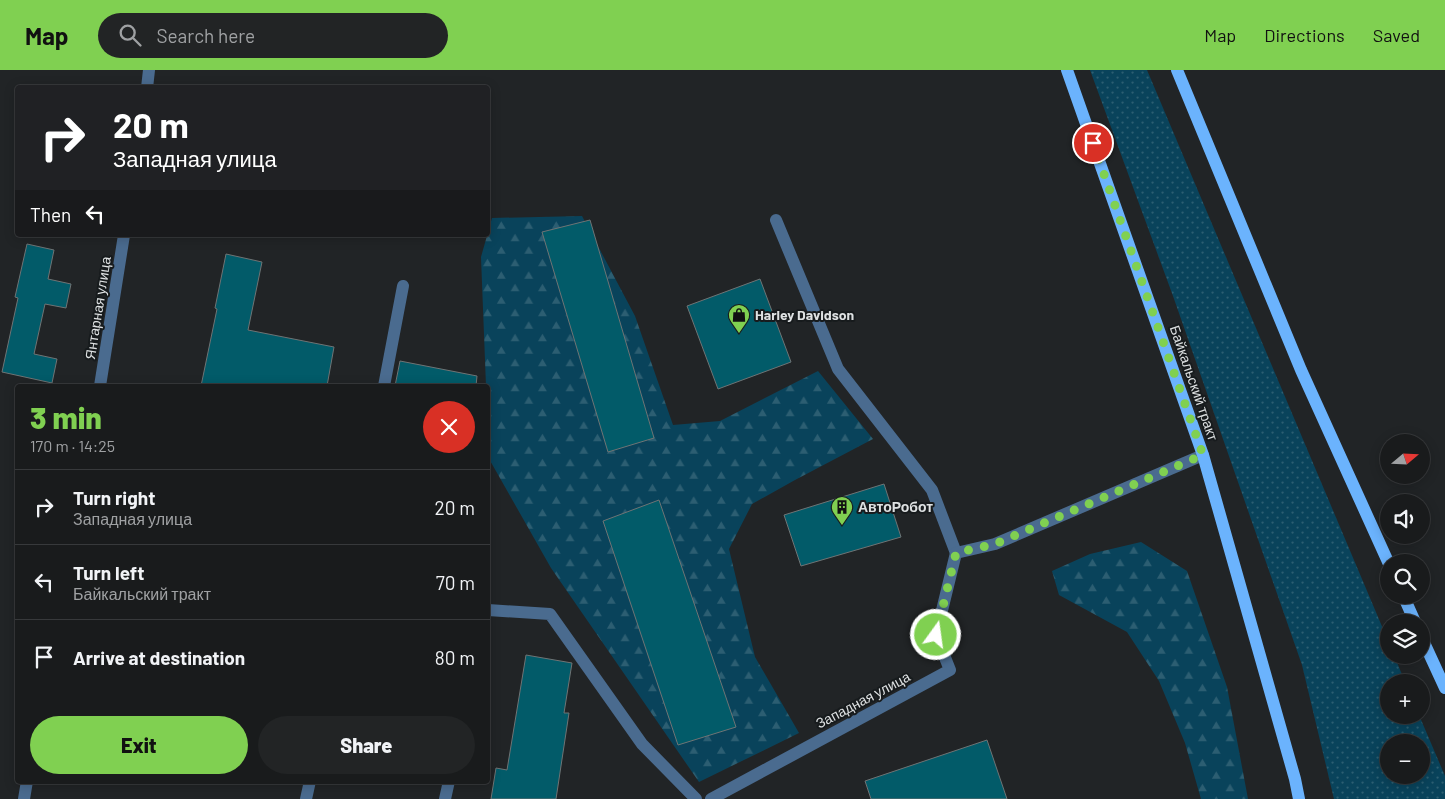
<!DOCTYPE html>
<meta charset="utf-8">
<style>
body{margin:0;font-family:Barlow,sans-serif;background:#222425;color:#f1f3f6;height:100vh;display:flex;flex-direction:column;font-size:19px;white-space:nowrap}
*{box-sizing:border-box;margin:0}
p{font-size:16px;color:#9fa1a3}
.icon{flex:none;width:28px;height:28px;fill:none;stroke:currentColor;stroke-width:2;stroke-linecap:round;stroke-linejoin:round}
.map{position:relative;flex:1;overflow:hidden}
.sheet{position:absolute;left:15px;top:314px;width:475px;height:400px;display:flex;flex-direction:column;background:#191b1c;border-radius:5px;box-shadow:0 2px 12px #0003,0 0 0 1px #37393b}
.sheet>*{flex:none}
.banner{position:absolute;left:15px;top:15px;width:475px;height:152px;border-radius:5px;box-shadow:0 2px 12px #0003,0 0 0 1px #37393b;background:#202124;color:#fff;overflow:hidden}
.needle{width:32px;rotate:71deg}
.buttons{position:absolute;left:1380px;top:364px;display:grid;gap:10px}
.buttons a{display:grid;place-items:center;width:50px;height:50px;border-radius:50%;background:#191b1c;box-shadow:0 2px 12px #0003,0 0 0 1px #37393b;font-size:25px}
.pin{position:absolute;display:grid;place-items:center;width:42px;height:42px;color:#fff;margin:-21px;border:2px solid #fff;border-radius:50%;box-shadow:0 1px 5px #0007}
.me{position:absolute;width:55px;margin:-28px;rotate:14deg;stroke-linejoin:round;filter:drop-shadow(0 0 4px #0008)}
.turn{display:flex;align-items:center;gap:18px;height:105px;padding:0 15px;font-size:22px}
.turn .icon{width:65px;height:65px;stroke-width:2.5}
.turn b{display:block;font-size:35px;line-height:42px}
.then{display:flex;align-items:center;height:48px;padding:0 15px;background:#0003;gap:10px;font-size:19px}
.round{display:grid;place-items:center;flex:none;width:52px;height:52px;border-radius:26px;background:#222425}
.summary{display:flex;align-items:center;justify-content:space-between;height:85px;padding:0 15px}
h1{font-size:30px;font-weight:800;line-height:38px;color:#80d051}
.action{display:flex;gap:10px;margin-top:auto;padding:10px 15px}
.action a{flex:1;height:58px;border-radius:30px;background:#80d051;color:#111;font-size:20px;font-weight:800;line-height:58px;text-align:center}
.action a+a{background:#222425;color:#f1f3f6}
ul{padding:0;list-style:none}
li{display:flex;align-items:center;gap:15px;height:75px;padding:0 15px;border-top:1px solid #37393b}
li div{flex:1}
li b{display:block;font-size:19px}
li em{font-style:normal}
header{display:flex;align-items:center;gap:30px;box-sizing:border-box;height:70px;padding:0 25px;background:#80d051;color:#111}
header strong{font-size:24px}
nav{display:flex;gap:28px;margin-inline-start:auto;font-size:18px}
.search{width:350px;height:45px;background:#222425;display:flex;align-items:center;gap:12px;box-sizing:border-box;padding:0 18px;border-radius:28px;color:#9fa1a3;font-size:19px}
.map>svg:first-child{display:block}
.grass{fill:url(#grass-dots);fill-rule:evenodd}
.forest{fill:url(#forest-firs)}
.building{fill:#025b69;stroke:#6f7475}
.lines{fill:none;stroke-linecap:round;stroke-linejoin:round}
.minor{stroke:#4a6b8f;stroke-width:12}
.major{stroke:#6bb3fd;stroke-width:12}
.route{stroke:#80d051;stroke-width:9;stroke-dasharray:0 16.2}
.labels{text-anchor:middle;stroke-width:4;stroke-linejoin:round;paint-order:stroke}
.street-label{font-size:14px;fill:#dee1e2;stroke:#171b1d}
.poi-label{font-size:14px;font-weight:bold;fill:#dee1e2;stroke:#171b1d;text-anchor:start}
</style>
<header>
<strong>Map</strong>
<div class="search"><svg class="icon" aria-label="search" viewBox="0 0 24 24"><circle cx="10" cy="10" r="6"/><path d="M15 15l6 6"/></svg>Search here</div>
<nav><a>Map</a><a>Directions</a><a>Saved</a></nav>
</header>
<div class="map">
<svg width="1445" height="729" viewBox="0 0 1445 729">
<defs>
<pattern id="grass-dots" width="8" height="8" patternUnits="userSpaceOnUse" patternTransform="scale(1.25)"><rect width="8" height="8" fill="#09435b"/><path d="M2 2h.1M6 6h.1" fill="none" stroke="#2c5e72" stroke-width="1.8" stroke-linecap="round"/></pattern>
<pattern id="forest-firs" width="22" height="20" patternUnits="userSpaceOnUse" patternTransform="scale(1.25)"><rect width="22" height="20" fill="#09435b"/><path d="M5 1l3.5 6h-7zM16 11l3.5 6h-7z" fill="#2c5e72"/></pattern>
</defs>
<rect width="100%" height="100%" fill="#212426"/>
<path class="grass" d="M 1090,0 L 1147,0 L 1389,573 L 1389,585 L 1394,585 L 1405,612 L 1389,612 L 1389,645 L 1419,645 L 1445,706 L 1445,729 L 1334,729 L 1302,595 L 1173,226 ZM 1421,672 L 1421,705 L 1389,705 L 1389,672 Z"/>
<g class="forest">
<polygon points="582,146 635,246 673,355 720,351 818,301 873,369 795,410 752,434 729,479 755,587 799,663 699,712 551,498 488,387 488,316 486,316 481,187 492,148"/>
<polygon points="1141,472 1187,501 1227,617 1248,729 1201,729 1185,673 1159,611 1127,562 1059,525 1052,501 1090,484"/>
</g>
<g class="building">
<polygon points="590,150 654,368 608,382 542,162"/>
<polygon points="27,174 54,180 48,209 71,214 66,238 45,234 34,284 57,289 52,313 2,302 18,228 15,227"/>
<polygon points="226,184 262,192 248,260 334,277 327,316 201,316 217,239 215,238"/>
<polygon points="760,209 791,292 718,319 687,236"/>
<polygon points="400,291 477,306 476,316 395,316"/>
<polygon points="884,414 901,467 801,496 784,445"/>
<polygon points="659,430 736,657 678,675 603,451"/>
<polygon points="526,585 572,593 564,643 569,643 556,729 491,729 496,698 507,700"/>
<polygon points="987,670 1007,729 871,729 865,711"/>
</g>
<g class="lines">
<g class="minor">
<polyline points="147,18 149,0"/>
<polyline points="776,150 838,299 932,420 956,483"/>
<polyline points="100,316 124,165"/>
<polyline points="384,316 403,216"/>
<polyline points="488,540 550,544 642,674 696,729"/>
<polyline points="24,729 27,711"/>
<polyline points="306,729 310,711"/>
<polyline points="445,729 449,711"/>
<polyline points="711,729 950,600 936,565 956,483 995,474 1203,385"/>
</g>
<g class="major">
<polyline points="1067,0 1203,385 1295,709 1299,729"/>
<polyline points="1177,0 1301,300 1389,494"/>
<polyline points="1403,525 1415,552"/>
<polyline points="1421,566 1445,618"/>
</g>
</g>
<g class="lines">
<polyline class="route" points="936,565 956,483 995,474 1203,385 1093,73"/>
</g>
<defs>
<g id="shop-pin" transform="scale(1.125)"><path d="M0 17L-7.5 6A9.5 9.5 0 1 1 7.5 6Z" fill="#80d051" stroke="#171b1d"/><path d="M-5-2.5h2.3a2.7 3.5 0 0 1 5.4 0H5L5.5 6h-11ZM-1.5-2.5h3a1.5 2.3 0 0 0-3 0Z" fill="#111"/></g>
<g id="building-pin" transform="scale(1.125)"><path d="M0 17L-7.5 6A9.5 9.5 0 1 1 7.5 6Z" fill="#80d051" stroke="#171b1d"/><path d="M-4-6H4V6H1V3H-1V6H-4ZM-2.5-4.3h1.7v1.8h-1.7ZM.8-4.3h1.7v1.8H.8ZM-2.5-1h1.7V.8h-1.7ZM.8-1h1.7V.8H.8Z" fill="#111"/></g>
</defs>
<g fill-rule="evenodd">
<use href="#shop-pin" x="739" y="245"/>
<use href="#building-pin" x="842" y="437"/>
</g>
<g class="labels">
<g class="street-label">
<text transform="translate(98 238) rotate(-81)" y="5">Янтарная улица</text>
<text transform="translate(1194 313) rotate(71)" y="5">Байкальский тракт</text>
<text transform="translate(863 630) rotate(-28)" y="5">Западная улица</text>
</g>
<g class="poi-label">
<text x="755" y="250">Harley Davidson</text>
<text x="858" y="442">АвтоРобот</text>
</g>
</g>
</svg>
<div class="buttons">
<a><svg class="needle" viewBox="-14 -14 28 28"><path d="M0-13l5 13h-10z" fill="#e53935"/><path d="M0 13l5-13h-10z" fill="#9fa1a3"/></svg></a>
<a><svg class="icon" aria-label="sound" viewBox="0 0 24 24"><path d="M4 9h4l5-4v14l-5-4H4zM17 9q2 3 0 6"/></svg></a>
<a><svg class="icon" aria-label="search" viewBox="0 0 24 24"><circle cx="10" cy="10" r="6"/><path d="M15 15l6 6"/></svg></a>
<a><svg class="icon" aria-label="layers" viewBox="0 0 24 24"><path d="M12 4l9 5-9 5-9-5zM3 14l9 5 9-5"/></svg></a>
<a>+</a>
<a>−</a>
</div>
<div class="pin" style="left:1093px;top:73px;background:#d93025"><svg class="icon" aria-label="arrive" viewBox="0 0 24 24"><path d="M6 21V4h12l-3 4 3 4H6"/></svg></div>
<svg class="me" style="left:936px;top:565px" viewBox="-20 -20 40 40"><circle r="17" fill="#80d051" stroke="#fff" stroke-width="3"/><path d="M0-11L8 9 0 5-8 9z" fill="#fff"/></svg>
<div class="banner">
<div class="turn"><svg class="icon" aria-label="right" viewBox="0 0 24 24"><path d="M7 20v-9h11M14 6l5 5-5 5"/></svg><div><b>20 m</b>Западная улица</div></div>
<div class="then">Then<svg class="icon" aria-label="left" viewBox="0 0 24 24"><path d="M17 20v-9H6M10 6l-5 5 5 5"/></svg></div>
</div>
<section class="sheet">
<div class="summary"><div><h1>3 min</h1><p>170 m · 14:25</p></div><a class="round" style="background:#d93025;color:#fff"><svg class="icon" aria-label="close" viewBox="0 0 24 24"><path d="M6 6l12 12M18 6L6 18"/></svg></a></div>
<ul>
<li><svg class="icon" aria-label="right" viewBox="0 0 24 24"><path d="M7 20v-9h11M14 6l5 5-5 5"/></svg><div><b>Turn right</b><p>Западная улица</p></div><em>20 m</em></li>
<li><svg class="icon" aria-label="left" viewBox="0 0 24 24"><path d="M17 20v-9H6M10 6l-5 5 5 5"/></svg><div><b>Turn left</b><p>Байкальский тракт</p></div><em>70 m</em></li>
<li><svg class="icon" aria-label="arrive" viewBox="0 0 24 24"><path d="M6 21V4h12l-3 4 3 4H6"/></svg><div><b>Arrive at destination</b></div><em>80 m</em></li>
</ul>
<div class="action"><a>Exit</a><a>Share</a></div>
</section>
</div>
